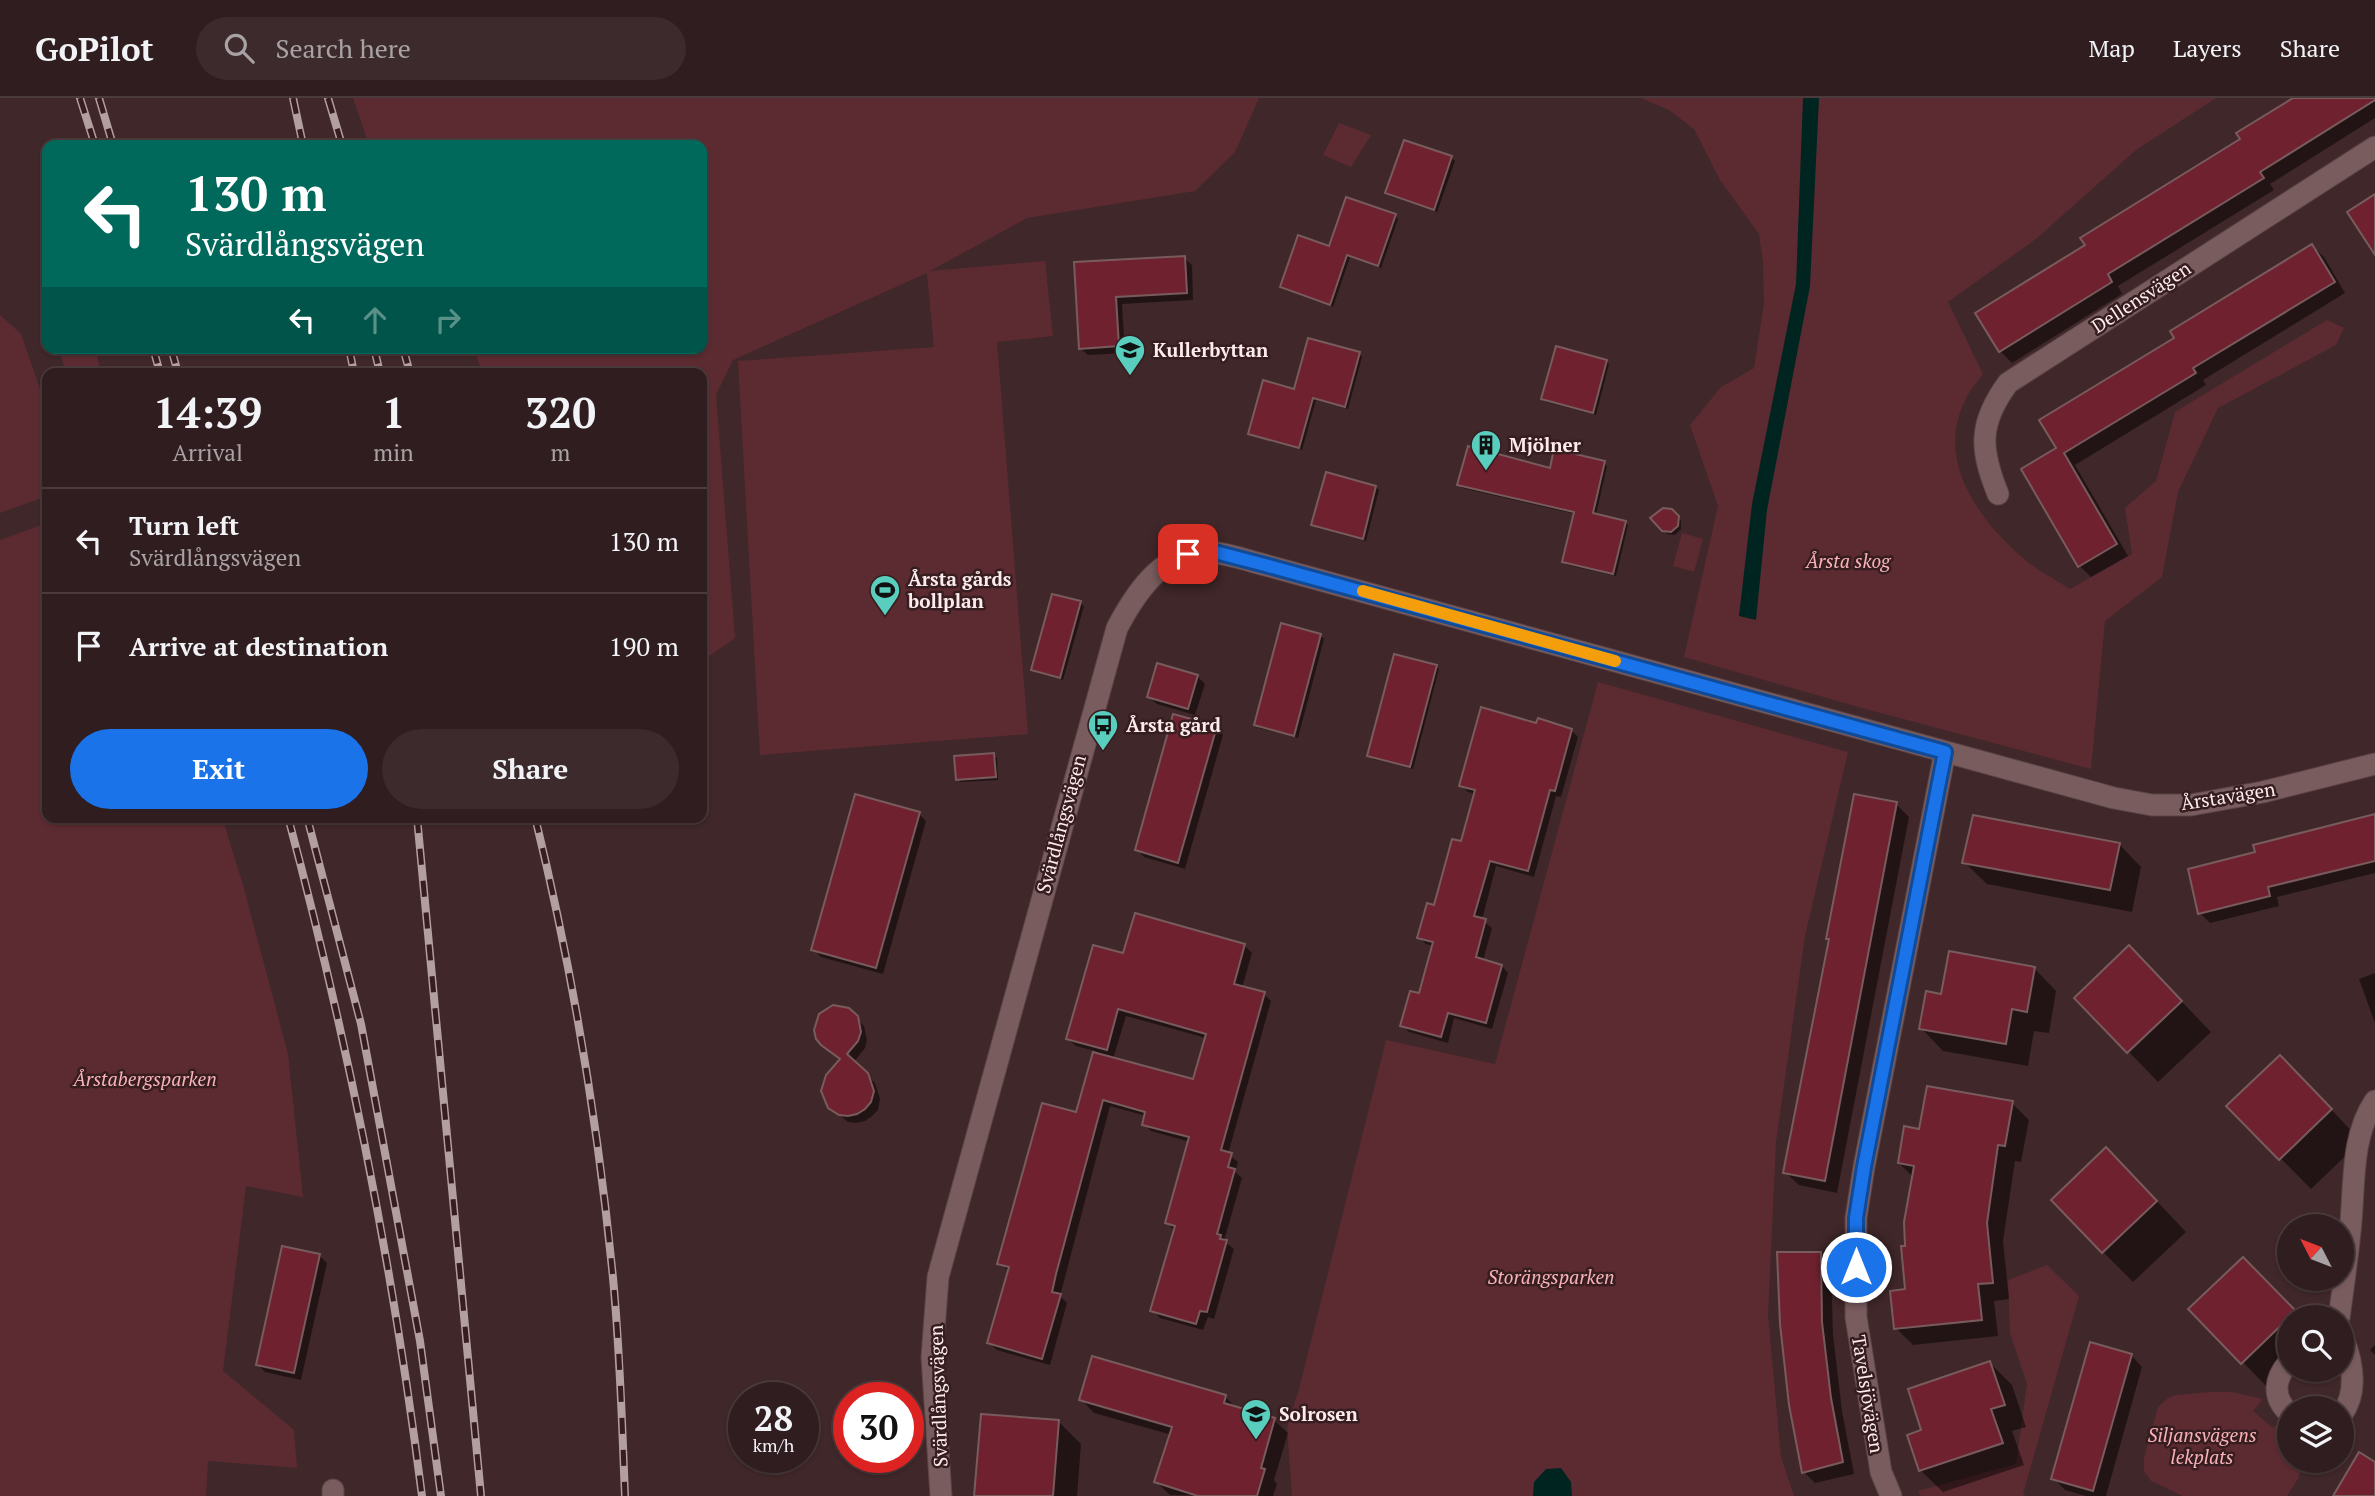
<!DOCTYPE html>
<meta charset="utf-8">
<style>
body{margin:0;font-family:"PT Serif",serif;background:#3c2a2c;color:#f1f3f6;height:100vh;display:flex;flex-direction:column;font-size:26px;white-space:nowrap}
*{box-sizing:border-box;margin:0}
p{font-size:23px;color:#a8a2a4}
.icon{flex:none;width:38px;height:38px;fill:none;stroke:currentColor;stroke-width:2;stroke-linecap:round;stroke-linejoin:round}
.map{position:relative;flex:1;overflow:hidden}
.panel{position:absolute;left:42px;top:270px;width:665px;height:455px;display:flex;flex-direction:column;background:#301d1f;border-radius:14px;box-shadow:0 2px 5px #0004,0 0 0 2px #4b3b3d}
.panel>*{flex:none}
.guide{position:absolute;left:42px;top:42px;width:665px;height:214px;border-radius:14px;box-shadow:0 2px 5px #0004,0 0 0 2px #4b3b3d;background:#00695c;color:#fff;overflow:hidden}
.needle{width:46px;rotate:312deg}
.buttons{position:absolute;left:2277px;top:1116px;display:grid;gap:14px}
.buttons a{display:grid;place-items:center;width:77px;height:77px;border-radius:50%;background:#301d1f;box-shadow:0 2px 5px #0004,0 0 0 2px #4b3b3d;font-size:35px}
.speed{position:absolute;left:728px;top:1284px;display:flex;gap:14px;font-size:35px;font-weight:700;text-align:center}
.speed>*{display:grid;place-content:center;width:91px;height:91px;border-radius:50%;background:#301d1f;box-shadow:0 2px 5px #0004,0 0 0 2px #4b3b3d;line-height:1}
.speed small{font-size:18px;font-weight:400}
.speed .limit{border:10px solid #d22;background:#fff;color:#111}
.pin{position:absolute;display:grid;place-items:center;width:60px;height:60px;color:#fff;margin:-30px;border-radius:14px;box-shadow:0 4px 10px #0006}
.me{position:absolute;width:77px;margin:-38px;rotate:0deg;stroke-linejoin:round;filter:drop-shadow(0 0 5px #0008)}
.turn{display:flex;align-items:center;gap:24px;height:147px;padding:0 28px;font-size:32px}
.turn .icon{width:91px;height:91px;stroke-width:2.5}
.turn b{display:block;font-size:49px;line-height:60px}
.lanes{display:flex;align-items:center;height:66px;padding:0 28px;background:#0003;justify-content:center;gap:35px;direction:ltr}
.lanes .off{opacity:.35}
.eta{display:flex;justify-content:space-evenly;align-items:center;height:119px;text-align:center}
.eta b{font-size:42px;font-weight:800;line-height:49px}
.primary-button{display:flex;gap:14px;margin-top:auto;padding:14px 28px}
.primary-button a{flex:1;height:80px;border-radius:42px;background:#1a73e8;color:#fff;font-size:28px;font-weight:800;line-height:80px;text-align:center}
.primary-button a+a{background:#3c2a2c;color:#f1f3f6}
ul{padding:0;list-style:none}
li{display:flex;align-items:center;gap:21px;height:105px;padding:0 28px;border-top:2px solid #4b3b3d}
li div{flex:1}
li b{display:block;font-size:26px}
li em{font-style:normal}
header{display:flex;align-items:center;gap:42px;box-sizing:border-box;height:98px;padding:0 35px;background:#301d1f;border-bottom:2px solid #4b3b3d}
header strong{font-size:33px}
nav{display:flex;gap:38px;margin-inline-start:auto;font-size:24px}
.search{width:490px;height:63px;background:#3c2a2c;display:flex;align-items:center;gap:18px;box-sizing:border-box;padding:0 24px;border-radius:38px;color:#a8a2a4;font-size:26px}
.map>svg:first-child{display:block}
.green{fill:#5c2b31}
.water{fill:#002420}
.shadow{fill:#0007;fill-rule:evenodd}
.building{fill:#702130;stroke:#785b5d;stroke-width:2}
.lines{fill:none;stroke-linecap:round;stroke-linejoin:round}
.minor-casing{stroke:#5a4447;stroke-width:23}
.minor{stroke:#795c5e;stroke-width:21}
.rail-casing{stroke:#b39ea0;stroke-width:8}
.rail{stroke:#361d1f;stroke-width:5;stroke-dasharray:16;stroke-linecap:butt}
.route-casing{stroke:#114b97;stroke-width:18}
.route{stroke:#1a73e8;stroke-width:12}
.slow{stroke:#f59e0b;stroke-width:12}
.labels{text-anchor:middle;stroke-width:5;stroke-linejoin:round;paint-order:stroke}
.street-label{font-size:19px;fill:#feeced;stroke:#361d1f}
.poi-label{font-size:19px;font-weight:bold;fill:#feeced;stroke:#361d1f;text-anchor:start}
.park-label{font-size:19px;font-style:italic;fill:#fab2b8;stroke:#361d1f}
</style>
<header>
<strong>GoPilot</strong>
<div class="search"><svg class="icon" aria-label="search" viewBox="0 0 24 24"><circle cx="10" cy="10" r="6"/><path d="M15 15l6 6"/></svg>Search here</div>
<nav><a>Map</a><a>Layers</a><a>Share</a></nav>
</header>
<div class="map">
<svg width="2375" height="1398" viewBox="0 0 2375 1398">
<rect width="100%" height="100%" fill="#402729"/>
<g class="green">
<polygon points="353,0 1259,0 1235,54 1195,93 1027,120 930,173 1045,163 1053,238 997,244 1028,636 760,657 738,263 934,249 927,175 733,262 716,297 735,540 702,563 702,275 482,275 474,250 702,250 702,47 369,47"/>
<path d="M 1641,0 L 2216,0 L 2136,52 L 2036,141 L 1948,204 L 1983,276 C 1977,284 1969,293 1965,303 C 1934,364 1982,427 2029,465 C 2041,474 2056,482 2070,491 L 2132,456 L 2125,410 L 2156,383 L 2175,314 L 2327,222 L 2344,230 L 2336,247 L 2218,310 L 2178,394 L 2162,479 L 2105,523 L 2091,671 L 1862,610 L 1684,559 L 1718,408 L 1690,327 L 1721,289 L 1754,270 L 1764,205 L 1763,165 L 1759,136 L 1720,82 L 1694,31 L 1669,12 Z"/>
<polygon points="1339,25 1371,37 1351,69 1323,57"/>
<polygon points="0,217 21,236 47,311 47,398 0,415"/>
<polygon points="59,250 95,250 101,275 66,275"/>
<polygon points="47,425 47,719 222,719 243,787 288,956 303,1099 246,1088 223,1273 294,1332 297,1370 208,1363 206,1398 0,1398 0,442"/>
<polygon points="1682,435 1703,441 1694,474 1673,468"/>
<polygon points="1598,584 1848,654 1805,838 1776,1044 1768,1216 1781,1359 1794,1398 1292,1398 1287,1329 1299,1291 1386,942 1495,966"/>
<polygon points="2047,1167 2079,1198 2023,1396 2026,1398 1921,1398 1918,1393 2016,1366 2027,1286 2010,1235 2008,1182"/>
<polygon points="2211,1294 2232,1294 2263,1301 2253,1313 2273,1330 2282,1322 2289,1333 2289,1363 2302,1363 2299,1379 2287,1398 2183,1398 2151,1383 2144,1373 2144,1360 2158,1309 2167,1301 2175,1297"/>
</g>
<g class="water">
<polygon points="1803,0 1819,0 1810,188 1767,412 1756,522 1739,518 1752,406 1796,186"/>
<polygon points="1561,1370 1571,1384 1572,1398 1533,1398 1534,1384 1546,1371"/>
</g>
<g class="shadow">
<polygon points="2297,0 2375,0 2375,20 2270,86 2274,92 2118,188 2122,196 2012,265 2000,253 2087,148 2242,42"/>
<polygon points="1451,60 1455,63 1437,114 1390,98 1387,94"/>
<polygon points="1395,117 1398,121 1381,170 1350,159 1333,209 1285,192 1282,189 1330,150"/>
<polygon points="2312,148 2324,159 2345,195 2203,282 2206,287 2075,367 2128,458 2091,479 2080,468 2059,350 2176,240"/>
<polygon points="1184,160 1192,167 1193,202 1122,206 1125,255 1088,257 1080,250 1075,166"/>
<polygon points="1359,256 1362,259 1348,311 1316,302 1302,352 1254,338 1250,335 1295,293"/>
<polygon points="1606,263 1609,266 1596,317 1546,304 1543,301"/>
<polygon points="1604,365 1607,368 1596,417 1625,424 1628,427 1616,478 1567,467 1564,463 1575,416 1462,390 1459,387"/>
<polygon points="1376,389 1379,392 1366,443 1317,430 1313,427"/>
<polygon points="1672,413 1681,423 1681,431 1675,437 1667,436 1652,420"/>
<polygon points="1054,498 1080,505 1084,508 1063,582 1037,575 1033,571"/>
<polygon points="1282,527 1321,538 1324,541 1298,640 1259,630 1255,627"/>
<polygon points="1436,568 1439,571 1413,671 1373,661 1369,658"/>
<polygon points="1197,578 1205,586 1195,617 1157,606 1149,599"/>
<polygon points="1538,627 1571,632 1578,639 1561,699 1556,698 1534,779 1496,768 1482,822 1492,830 1483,863 1502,868 1508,875 1492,931 1454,920 1448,945 1409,934 1402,927 1420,897 1434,848 1426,846 1419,839 1435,809 1462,746 1476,696 1468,694 1461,687"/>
<polygon points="1216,630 1223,637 1185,771 1144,759 1137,752"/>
<polygon points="993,657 997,660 998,682 961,684 957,681"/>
<polygon points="1896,706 1909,719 1837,1095 1799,1087 1785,1074 1830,843 1827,840"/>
<polygon points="919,716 926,723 883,876 821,859 813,851"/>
<polygon points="2375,718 2375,775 2277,799 2279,808 2210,825 2200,815 2257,755"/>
<polygon points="2119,746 2141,769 2132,814 1987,786 1964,764"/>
<path d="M 1244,847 L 1252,855 L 1242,890 L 1264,896 L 1271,903 L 1228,1056 L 1238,1064 L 1235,1074 L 1242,1080 L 1224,1143 L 1234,1151 L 1214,1221 L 1208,1219 L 1203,1232 L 1160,1220 L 1152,1212 L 1174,1132 L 1167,1125 L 1190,1044 L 1151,1033 L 1144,1026 L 1146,1018 L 1110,1008 L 1060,1198 L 1067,1205 L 1050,1267 L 997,1252 L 989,1245 L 1009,1173 L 999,1165 L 1077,1017 L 1095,953 L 1076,948 L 1068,941 L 1125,858 ZM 1126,918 L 1206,940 L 1194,983 L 1113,961 Z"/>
<polygon points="2034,870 2056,893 2049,935 2034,933 2028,968 1943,953 1921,930 1942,898"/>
<polygon points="2375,875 2375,925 2359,881"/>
<polygon points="2159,880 2211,934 2158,984 2077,900"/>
<polygon points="848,912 864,928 867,942 865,950 853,965 875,985 880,1001 878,1012 872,1018 865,1023 856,1025 848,1024 830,1009 842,962 822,946"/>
<polygon points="2310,989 2361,1043 2311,1091 2229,1008"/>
<polygon points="2012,1005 2029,1022 2021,1064 2015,1063 2003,1143 2009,1201 1994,1203 1998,1238 1913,1247 1896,1230 1907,1193 1907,1149 1914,1080 1899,1065 1920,1033"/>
<polygon points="2137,1082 2186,1134 2133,1184 2103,1154"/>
<polygon points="1820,1155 1831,1167 1833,1237 1842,1313 1854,1376 1815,1385 1804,1374"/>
<polygon points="319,1157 327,1165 301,1282 265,1274 258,1267"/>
<polygon points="2273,1192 2301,1220 2289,1220 2289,1272 2296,1272 2273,1295 2191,1211"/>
<polygon points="2375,1247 2375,1257 2370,1252"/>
<polygon points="2131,1257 2142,1269 2106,1398 2086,1398 2065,1392 2053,1380"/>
<polygon points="1990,1265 2012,1287 2026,1329 2012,1333 2024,1367 1943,1394 1920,1372 1923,1334"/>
<polygon points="1225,1299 1238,1311 1274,1322 1288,1335 1274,1382 1277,1386 1273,1398 1170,1397 1156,1384 1172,1337 1094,1315 1081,1301"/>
<polygon points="1059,1324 1081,1346 1077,1398 976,1398"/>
</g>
<g class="building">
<polygon points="2293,0 2375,0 2375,2 2260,74 2264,80 2108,176 2112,184 1999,254 1975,215 2085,147 2080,140 2240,41 2236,35"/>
<polygon points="1404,42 1452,58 1434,112 1385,95"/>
<polygon points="2375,96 2375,157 2347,114"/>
<polygon points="1346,99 1396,116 1378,168 1347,157 1330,207 1280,189 1298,137 1329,148"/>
<polygon points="2312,146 2335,184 2193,270 2196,275 2064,355 2117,446 2078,469 2021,371 2056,350 2039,322 2174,240 2170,233"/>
<polygon points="1185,158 1187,195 1116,199 1119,248 1079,251 1074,164"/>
<polygon points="1308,240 1360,254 1345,309 1313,300 1299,350 1248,336 1263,282 1294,291"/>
<polygon points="1556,248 1607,262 1593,315 1541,301"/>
<polygon points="1468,348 1550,370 1554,351 1605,363 1593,415 1626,423 1613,476 1562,464 1574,414 1457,387"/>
<polygon points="1326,374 1376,388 1363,441 1311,427"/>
<polygon points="1663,410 1672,411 1679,418 1678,428 1671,434 1662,433 1650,420"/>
<polygon points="1052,496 1081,503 1060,580 1031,572"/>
<polygon points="1281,525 1321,536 1294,638 1254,627"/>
<polygon points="1394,556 1437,567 1410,669 1367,658"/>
<polygon points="1157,565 1198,577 1188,611 1147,599"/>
<polygon points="1481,609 1536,625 1538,620 1572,631 1555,693 1550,692 1528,773 1490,763 1474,818 1486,821 1476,859 1502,867 1486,925 1448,915 1441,939 1400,928 1410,893 1419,895 1433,844 1417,840 1427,805 1434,807 1452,741 1461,743 1475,692 1459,688"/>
<polygon points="1173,616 1217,628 1178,765 1135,752"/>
<polygon points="994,655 996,679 956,682 954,658"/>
<polygon points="855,696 920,714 876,870 811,852"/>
<polygon points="1854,696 1897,704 1825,1083 1783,1075 1829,841 1826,841"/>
<polygon points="2375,716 2375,763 2268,789 2270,798 2198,816 2188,771 2255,754 2253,747"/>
<polygon points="1973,717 2120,745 2110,792 1962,765"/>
<polygon points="1135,815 1245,846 1234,886 1265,894 1221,1052 1232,1055 1228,1069 1235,1071 1217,1136 1221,1137 1220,1141 1227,1142 1207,1214 1200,1213 1196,1226 1150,1213 1175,1128 1165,1125 1189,1039 1142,1027 1145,1014 1103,1002 1056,1176 1052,1194 1061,1196 1042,1261 987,1245 1009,1169 997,1166 1042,1005 1076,1014 1093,954 1193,981 1206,936 1118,911 1107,952 1066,941 1093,847 1123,855"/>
<polygon points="2129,847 2182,903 2127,955 2074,900"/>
<polygon points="1949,853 2035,869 2027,914 2012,911 2006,946 1919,931 1926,893 1941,896"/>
<polygon points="833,907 849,910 858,918 861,934 858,943 847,956 868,975 874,993 871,1004 865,1011 857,1016 848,1018 839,1017 828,1010 821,993 826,977 840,961 821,947 816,941 814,932 819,916"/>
<polygon points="2280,957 2332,1011 2279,1062 2226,1008"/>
<polygon points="1927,988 2013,1003 2005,1048 1998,1047 1987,1125 1993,1185 1978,1186 1982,1222 1894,1231 1890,1193 1905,1191 1901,1148 1905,1148 1904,1124 1914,1068 1898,1065 1904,1028 1919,1031"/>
<polygon points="2106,1049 2157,1103 2102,1155 2051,1102"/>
<polygon points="282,1148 320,1156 294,1275 256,1267"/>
<polygon points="1777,1154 1821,1154 1822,1224 1831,1300 1843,1364 1802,1375 1789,1307 1780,1226"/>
<polygon points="2243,1159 2296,1213 2241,1266 2188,1211"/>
<polygon points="2090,1244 2132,1256 2093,1393 2051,1381"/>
<polygon points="1092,1258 1226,1297 1224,1305 1275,1320 1261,1370 1265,1371 1257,1398 1198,1398 1154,1384 1172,1329 1079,1302"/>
<polygon points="1990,1263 2005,1307 1991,1311 2003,1345 1919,1373 1907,1337 1921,1332 1908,1291"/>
<polygon points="981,1316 1059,1322 1053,1398 974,1398"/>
<polygon points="2359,1354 2375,1364 2375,1398 2333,1398"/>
</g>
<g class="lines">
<g class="minor-casing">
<g id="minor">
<path d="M 1998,396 C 1980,351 1978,326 2008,285 L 2375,49"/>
<path d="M 2339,1220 C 2343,1191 2347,1163 2350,1134 C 2355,1091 2350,1039 2375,1003"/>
<path d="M 2342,1237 C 2352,1262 2359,1293 2342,1316"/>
<path d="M 2289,1264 C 2274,1281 2272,1299 2289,1315"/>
<polyline points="333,1392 333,1398"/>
<path d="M 941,1398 L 932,1259 L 938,1179 L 1117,530 C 1137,492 1167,447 1217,455 C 1233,457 1249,463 1265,467 L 2114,700 L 2152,707 L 2191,707 L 2263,694 L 2375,666"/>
<polyline points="1891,1398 1881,1374 1856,1219 1856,1120 1864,1069 1945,654"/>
</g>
</g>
<use href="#minor" class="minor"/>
<g class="rail-casing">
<g id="rail">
<polyline points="80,0 95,47"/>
<polyline points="99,0 113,47"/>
<polyline points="293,0 303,47"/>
<polyline points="328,0 342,47"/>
<polyline points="153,250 160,275"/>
<polyline points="171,250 178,275"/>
<polyline points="349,250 354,275"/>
<polyline points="374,250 380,275"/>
<polyline points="403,250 410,275"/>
<path d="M 288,719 C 348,943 393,1168 422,1398"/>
<polyline points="307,719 361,926 420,1243 441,1398"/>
<polyline points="417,719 481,1398"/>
<path d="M 535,719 C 572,870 598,1025 613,1180 C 620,1252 622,1326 625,1398"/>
</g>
</g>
<use href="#rail" class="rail"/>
</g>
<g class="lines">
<g class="route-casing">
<polyline id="route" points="1188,456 1215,454 1265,467 1945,654 1864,1069 1856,1120 1856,1169"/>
</g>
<use href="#route" class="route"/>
<polyline class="slow" points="1363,493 1615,563"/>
</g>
<defs>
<g id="school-pin" transform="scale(1.575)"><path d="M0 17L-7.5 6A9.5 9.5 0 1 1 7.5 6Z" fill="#59cebe" stroke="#361d1f"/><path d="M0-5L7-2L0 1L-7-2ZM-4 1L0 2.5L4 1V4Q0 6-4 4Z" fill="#111"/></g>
<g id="building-pin" transform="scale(1.575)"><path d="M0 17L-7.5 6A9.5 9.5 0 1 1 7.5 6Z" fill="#59cebe" stroke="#361d1f"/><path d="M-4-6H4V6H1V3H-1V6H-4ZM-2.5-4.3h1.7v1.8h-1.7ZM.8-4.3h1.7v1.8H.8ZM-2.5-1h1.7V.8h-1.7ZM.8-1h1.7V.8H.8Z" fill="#111"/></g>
<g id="stadium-pin" transform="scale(1.575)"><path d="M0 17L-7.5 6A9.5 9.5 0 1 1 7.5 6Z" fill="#59cebe" stroke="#361d1f"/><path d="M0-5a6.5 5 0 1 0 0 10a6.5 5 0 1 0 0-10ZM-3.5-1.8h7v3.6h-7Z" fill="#111"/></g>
<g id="bus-pin" transform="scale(1.575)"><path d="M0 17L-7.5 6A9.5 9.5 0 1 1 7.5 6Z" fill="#59cebe" stroke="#361d1f"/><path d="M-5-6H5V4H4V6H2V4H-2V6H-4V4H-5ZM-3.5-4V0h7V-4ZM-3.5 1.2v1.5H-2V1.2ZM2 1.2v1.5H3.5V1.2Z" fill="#111"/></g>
</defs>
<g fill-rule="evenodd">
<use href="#school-pin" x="1130" y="252"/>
<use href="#building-pin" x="1486" y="347"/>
<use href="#stadium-pin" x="885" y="492"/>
<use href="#bus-pin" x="1103" y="627"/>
<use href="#school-pin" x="1256" y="1316"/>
</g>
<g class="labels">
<g class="street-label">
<text transform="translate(2141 199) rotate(-33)" y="7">Dellensvägen</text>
<text transform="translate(2228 698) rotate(-9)" y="7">Årstavägen</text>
<text transform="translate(1061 726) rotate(-75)" y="7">Svärdlångsvägen</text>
<text transform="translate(1868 1296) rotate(81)" y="7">Tavelsjövägen</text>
<text transform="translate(938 1298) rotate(-92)" y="7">Svärdlångsvägen</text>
</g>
<g class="poi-label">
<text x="1153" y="259">Kullerbyttan</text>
<text x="1509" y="354">Mjölner</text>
<text x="908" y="488">Årsta gårds<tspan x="908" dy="22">bollplan</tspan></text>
<text x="1126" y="634">Årsta gård</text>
<text x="1279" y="1323">Solrosen</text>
</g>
<g class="park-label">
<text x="1848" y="470">Årsta skog</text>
<text x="145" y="988">Årstabergsparken</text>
<text x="1551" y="1186">Storängsparken</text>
<text x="2202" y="1344">Siljansvägens<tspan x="2202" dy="22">lekplats</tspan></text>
</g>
</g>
</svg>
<div class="buttons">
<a><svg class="needle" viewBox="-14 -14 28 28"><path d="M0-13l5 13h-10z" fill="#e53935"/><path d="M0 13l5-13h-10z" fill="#a8a2a4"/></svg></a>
<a><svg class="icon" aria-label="search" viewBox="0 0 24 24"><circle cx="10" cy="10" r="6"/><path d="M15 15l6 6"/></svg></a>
<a><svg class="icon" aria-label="layers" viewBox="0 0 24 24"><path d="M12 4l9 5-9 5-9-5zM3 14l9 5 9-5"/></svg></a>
</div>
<div class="speed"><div>28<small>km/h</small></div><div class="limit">30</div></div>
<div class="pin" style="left:1188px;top:456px;background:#d93025"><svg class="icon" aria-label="arrive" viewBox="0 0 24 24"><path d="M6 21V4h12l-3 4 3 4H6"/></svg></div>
<svg class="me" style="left:1856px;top:1169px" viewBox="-20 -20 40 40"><circle r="17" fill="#1a73e8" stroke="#fff" stroke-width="3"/><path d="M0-11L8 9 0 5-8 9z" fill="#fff"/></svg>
<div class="guide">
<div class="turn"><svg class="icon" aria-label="left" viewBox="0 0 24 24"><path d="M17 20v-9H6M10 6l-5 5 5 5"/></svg><div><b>130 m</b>Svärdlångsvägen</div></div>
<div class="lanes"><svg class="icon" aria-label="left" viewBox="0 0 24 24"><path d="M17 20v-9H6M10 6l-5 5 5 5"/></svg><svg class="icon off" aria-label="ahead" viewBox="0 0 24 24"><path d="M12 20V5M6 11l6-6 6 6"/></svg><svg class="icon off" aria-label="right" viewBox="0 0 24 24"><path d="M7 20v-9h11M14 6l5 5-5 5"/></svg></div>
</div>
<section class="panel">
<div class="eta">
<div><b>14:39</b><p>Arrival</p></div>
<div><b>1</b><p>min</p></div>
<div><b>320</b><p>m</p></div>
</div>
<ul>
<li><svg class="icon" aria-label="left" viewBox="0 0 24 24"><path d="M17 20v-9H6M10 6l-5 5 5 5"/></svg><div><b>Turn left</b><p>Svärdlångsvägen</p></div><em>130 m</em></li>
<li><svg class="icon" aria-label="arrive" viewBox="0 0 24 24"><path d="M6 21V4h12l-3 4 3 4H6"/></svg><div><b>Arrive at destination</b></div><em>190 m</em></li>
</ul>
<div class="primary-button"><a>Exit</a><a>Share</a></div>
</section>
</div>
